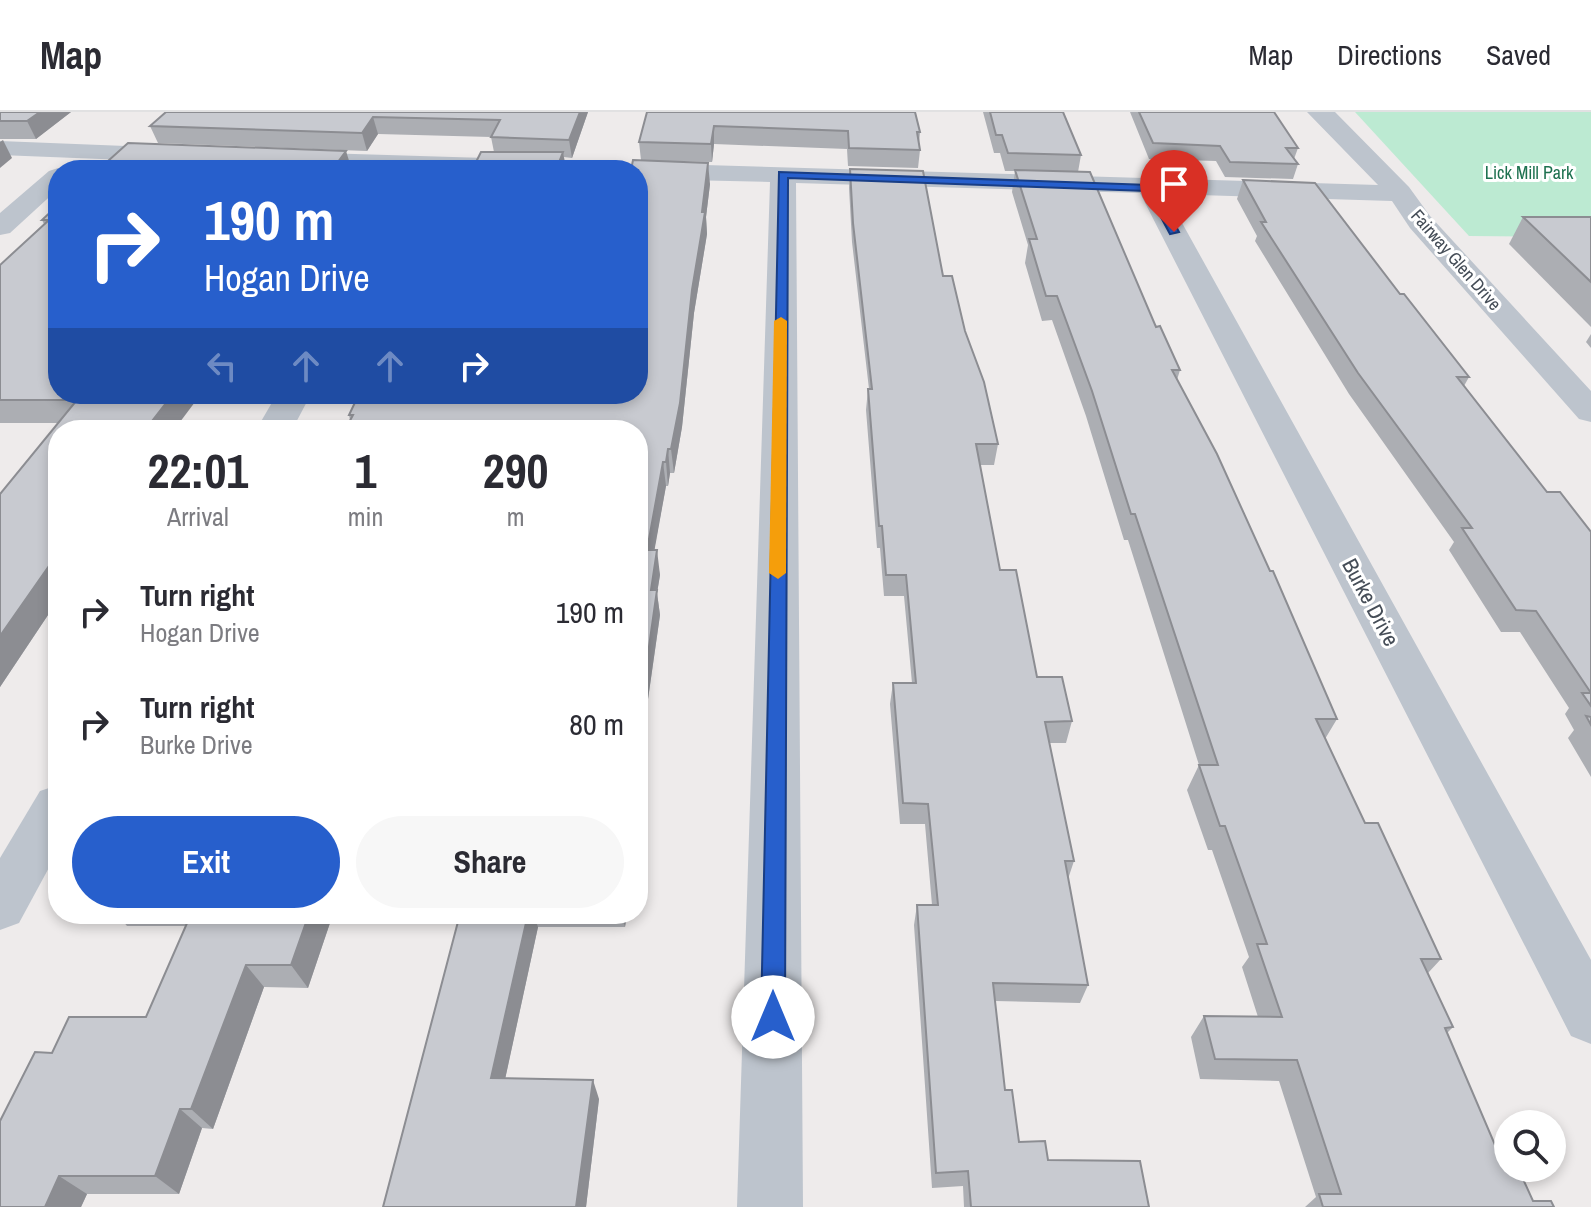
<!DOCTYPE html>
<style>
body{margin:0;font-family:"Archivo Narrow",sans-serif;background:#f7f7f7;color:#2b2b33;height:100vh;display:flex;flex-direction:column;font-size:30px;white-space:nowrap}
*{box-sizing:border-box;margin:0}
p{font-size:26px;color:#7c7c81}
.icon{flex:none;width:44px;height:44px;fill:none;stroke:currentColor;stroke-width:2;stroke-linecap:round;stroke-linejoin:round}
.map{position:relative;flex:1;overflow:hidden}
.side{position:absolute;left:48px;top:308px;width:600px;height:504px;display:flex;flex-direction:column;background:#fff;border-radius:32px;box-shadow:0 4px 12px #0003}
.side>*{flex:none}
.banner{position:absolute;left:48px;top:48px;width:600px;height:244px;border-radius:32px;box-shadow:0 4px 12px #0003;background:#275fcc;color:#fff;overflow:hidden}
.tools{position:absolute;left:1494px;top:998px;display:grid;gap:16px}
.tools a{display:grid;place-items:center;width:72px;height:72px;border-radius:50%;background:#fff;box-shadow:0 4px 12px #0003;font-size:40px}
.pin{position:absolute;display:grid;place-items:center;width:68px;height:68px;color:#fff;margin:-82px -34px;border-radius:50% 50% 50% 0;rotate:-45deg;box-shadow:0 0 8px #0007}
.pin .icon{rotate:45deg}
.me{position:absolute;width:88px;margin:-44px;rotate:0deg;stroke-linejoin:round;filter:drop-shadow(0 0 6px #0008)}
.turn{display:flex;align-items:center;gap:28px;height:168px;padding:0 24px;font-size:36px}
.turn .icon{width:104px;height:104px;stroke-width:2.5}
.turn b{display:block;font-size:56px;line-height:68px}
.lanes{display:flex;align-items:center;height:76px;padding:0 24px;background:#0003;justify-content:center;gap:40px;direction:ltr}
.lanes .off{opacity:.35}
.eta{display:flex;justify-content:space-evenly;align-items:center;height:136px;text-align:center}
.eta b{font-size:48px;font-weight:700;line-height:56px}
.cta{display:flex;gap:16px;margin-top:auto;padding:16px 24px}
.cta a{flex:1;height:92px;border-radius:48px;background:#275fcc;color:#fff;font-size:32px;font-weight:700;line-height:92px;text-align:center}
.cta a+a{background:#f7f7f7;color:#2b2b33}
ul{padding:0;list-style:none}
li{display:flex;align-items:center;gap:24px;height:112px;padding:0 24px}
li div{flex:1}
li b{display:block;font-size:30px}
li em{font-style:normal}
header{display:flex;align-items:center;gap:48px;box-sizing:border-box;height:112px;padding:0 40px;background:#fff;border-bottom:2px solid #e1e1e2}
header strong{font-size:38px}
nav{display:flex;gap:44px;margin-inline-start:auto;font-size:28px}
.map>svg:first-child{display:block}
.green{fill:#bcead2}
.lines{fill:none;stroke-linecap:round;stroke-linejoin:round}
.minor{fill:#bdc4cd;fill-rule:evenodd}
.wall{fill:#acaeb3}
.shaded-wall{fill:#8c8d92}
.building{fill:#c8cad0;stroke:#8c8d92;stroke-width:2}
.route{fill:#275fcc;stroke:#193e85;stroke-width:2}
.slow{fill:#f59e0b}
.labels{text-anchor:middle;stroke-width:6;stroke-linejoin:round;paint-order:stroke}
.far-park-label{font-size:18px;fill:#1d714f;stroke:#fff}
.far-street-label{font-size:18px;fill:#454d57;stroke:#fff}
.street-label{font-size:22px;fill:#454d57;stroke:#fff}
</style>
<header>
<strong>Map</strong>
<nav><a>Map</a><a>Directions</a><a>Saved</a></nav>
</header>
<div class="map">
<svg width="1591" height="1095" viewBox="0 0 1591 1095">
<rect width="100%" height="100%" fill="#eeebeb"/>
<polygon class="green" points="1355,0 1591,0 1591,125 1469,124"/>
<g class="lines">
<g class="minor">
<polygon points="1307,0 1335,0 1409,75 1430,104 1591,279 1591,310 1579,307 1410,116 1392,89 1166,82 1591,848 1591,932 1571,924 1140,81 796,71 803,1095 737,1095 770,70 638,67 638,58 394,58 289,54 280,52 277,47 280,42 289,40 614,50 623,53 626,58 638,51 1378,73"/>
<polygon points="0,29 176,36 185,38 188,43 185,48 176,50 0,43"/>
<polygon points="58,56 64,58 58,58 58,77 10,121 0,123 0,101 49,59"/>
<polygon points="277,282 311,282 292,318 256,318"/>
<polygon points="58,673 58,739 19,811 0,818 0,746 40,679"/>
</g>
</g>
<g class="wall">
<polygon points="0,0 71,0 36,27 0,27"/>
<polygon points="166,0 588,0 572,46 564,45 566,58 472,58 494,40 491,25 378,22 367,39 158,31 150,14"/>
<polygon points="647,0 920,20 919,32 920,38 918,56 848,54 847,37 714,32 712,50 656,49 710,72 706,105 707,122 694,201 682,315 674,361 670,361 668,374 666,374 654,438 660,463 657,481 660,503 648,587 638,587 638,318 350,308 349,303 638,282 641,48 639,30"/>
<polygon points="983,0 1063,0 1081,43 1078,60 1156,215 1180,258 1177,268 1337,607 1325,627 1365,711 1441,847 1428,861 1453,915 1447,921 1495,1033 1533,1089 1554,1095 1305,1095 1316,1085 1279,969 1200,967 1191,925 1204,904 1258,905 1242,855 1249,845 1212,738 1208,738 1187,678 1199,653 1128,428 1124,428 1086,304 1052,208 1042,209 1025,151 1028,133 1012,80 1015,59 1005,59 1000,41 994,41"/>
<polygon points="1130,0 1274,0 1298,36 1294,47 1298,52 1293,67 1225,65 1216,49 1149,47"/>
<polygon points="850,57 943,164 965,219 998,332 994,353 980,353 1000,458 1037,565 1072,609 1066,631 1049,631 1074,749 1068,767 1088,873 1080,891 995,889 1005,978 1019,1030 1048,1048 1149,1095 964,1095 963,1074 932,1076 914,813 917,793 932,793 925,712 900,712 890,592 893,571 912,571 904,484 884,484 880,436 877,436 866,298 868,277 869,277 852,130 849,76"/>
<polygon points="1243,68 1400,182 1469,265 1464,274 1547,380 1591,420 1591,665 1568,626 1574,618 1565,602 1569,596 1520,520 1501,520 1449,438 1454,430 1349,282 1255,129 1257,124 1237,87"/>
<polygon points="58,93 201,282 58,318 58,488 0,575 0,382 58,311 0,311 0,153 44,112 42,108"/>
<polygon points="1523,105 1591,105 1591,215 1509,132"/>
<polygon points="1591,222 1591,236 1586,230"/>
<polygon points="117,802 333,802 308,876 264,875 213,1017 202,1016 179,1082 87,1082 81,1095 0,1095 52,941 146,905 186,814 127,814"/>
<polygon points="460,802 627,802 625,815 538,815 505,967 599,987 586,1095 383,1095"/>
</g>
<g class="shaded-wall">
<polygon points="40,0 71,0 36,27 27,9"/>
<polygon points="580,0 588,0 572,46 569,28"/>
<polygon points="373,5 378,22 367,39 362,21"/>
<polygon points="714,14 714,32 712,50 711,32"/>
<polygon points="3,28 12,46 0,56 0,30"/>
<polygon points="346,39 352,58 332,58"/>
<polygon points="563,40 566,58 556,58"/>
<polygon points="708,51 710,72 706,105 707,122 694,201 682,315 674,361 671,337"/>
<polygon points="173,282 201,282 174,318 145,318"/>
<polygon points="668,337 670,361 668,374 666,350"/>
<polygon points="663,350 666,374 650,463 647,438"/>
<polygon points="657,438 660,463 657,481 660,503 648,587 645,563 651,478"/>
<polygon points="58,441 58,488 0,575 0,524"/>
<polygon points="309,802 333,802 308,876 291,853"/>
<polygon points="528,802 533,802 538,815 501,986 491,966"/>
<polygon points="622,802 627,802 625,815"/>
<polygon points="246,853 264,875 213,1017 191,997"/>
<polygon points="593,968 599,987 586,1095 576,1095"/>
<polygon points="180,997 202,1016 179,1082 155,1064"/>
<polygon points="59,1064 87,1082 81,1095 45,1095"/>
</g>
<g class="building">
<polygon points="0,0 40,0 27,9 0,9"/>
<polygon points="166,0 580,0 569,28 491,25 500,8 373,5 362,21 150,14"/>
<polygon points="647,0 915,0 920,20 917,20 920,38 849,36 848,19 714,14 711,32 639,30"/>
<polygon points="990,0 1063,0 1081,43 1008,41 1002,23 996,23"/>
<polygon points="1139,0 1274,0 1298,36 1286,36 1298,52 1230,50 1220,34 1153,31"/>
<polygon points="128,31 346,39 332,58 98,58"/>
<polygon points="481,40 563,40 556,58 472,58"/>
<polygon points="633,48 708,51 702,100 705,100 692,178 680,291 671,337 668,337 666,350 663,350 647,438 657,438 651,478 657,478 645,563 638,563 638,318 345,318 353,303 349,303 359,282 638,282 638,58 631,58"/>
<polygon points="850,57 923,59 943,164 952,164 965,219 984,270 998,332 976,332 1000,458 1016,458 1037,565 1062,565 1072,609 1045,610 1074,749 1065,749 1088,873 993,871 1005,978 1012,978 1019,1030 1045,1029 1048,1048 1140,1049 1149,1095 971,1095 968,1059 936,1061 917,793 938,793 928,692 903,691 893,571 916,571 906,463 886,463 882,414 879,414 868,277 872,277 853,111"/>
<polygon points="1015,58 1090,60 1156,215 1160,214 1180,258 1172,258 1217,342 1270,459 1273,459 1337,607 1316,607 1365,711 1378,711 1441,847 1421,847 1453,915 1445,916 1495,1033 1508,1033 1508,1056 1518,1056 1533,1089 1551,1089 1554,1095 1323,1095 1319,1082 1341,1082 1297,948 1215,947 1204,904 1282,905 1257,832 1267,832 1225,714 1220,714 1199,653 1218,653 1135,402 1131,402 1092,279 1057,184 1046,184 1029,127 1037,127"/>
<polygon points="1243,68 1315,71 1400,182 1404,182 1469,265 1457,265 1547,380 1560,380 1591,420 1591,594 1582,581 1591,581 1536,499 1516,498 1462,416 1472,416 1358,261 1261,110 1266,110"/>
<polygon points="58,93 58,282 173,282 145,318 58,318 58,441 0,524 0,382 77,288 0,288 0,153 49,108 42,108"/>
<polygon points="1523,105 1591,105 1591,170"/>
<polygon points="1586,604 1591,605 1591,613"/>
<polygon points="191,802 309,802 291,853 246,853 191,997 180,997 155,1064 59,1064 45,1095 0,1095 0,1009 35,940 52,941 69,905 146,905"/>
<polygon points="460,802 528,802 491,966 593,968 576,1095 383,1095"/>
</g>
<polygon class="route" points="779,60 1150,73 1156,76 1179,120 1170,122 1147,79 788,66 785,905 781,913 773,916 764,913 761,905"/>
<polygon class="slow" points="781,205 787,209 786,461 778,467 769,461 774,209"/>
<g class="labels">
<g class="far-park-label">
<text x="1529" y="67">Lick Mill Park</text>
</g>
<g class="far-street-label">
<text transform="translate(1456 148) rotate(49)" y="6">Fairway Glen Drive</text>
</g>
<g class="street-label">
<text transform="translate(1371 490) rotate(62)" y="8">Burke Drive</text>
</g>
</g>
</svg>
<div class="tools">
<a><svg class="icon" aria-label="search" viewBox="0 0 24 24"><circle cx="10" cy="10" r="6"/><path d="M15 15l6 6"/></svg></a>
</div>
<div class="pin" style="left:1174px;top:120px;background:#d93025"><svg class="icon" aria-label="arrive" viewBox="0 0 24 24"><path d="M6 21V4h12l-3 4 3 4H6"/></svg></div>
<svg class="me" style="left:773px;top:905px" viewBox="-20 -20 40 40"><circle r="19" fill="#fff"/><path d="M0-13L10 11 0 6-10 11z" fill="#275fcc"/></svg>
<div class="banner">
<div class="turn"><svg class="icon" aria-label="right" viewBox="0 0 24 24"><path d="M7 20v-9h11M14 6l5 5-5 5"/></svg><div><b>190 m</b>Hogan Drive</div></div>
<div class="lanes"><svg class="icon off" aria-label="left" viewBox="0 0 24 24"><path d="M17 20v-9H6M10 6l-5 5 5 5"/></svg><svg class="icon off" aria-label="ahead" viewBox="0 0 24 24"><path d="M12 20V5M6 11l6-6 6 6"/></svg><svg class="icon off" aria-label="ahead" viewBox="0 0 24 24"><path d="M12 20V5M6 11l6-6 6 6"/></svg><svg class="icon" aria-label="right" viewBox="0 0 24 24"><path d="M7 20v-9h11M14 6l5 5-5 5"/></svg></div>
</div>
<section class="side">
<div class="eta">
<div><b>22:01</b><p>Arrival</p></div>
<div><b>1</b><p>min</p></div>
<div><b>290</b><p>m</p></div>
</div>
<ul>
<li><svg class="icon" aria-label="right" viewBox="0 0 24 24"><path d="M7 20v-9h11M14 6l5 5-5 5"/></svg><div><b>Turn right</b><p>Hogan Drive</p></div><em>190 m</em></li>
<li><svg class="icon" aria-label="right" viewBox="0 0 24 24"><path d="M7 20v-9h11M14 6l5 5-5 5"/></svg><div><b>Turn right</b><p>Burke Drive</p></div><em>80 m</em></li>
</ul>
<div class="cta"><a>Exit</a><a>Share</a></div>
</section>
</div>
